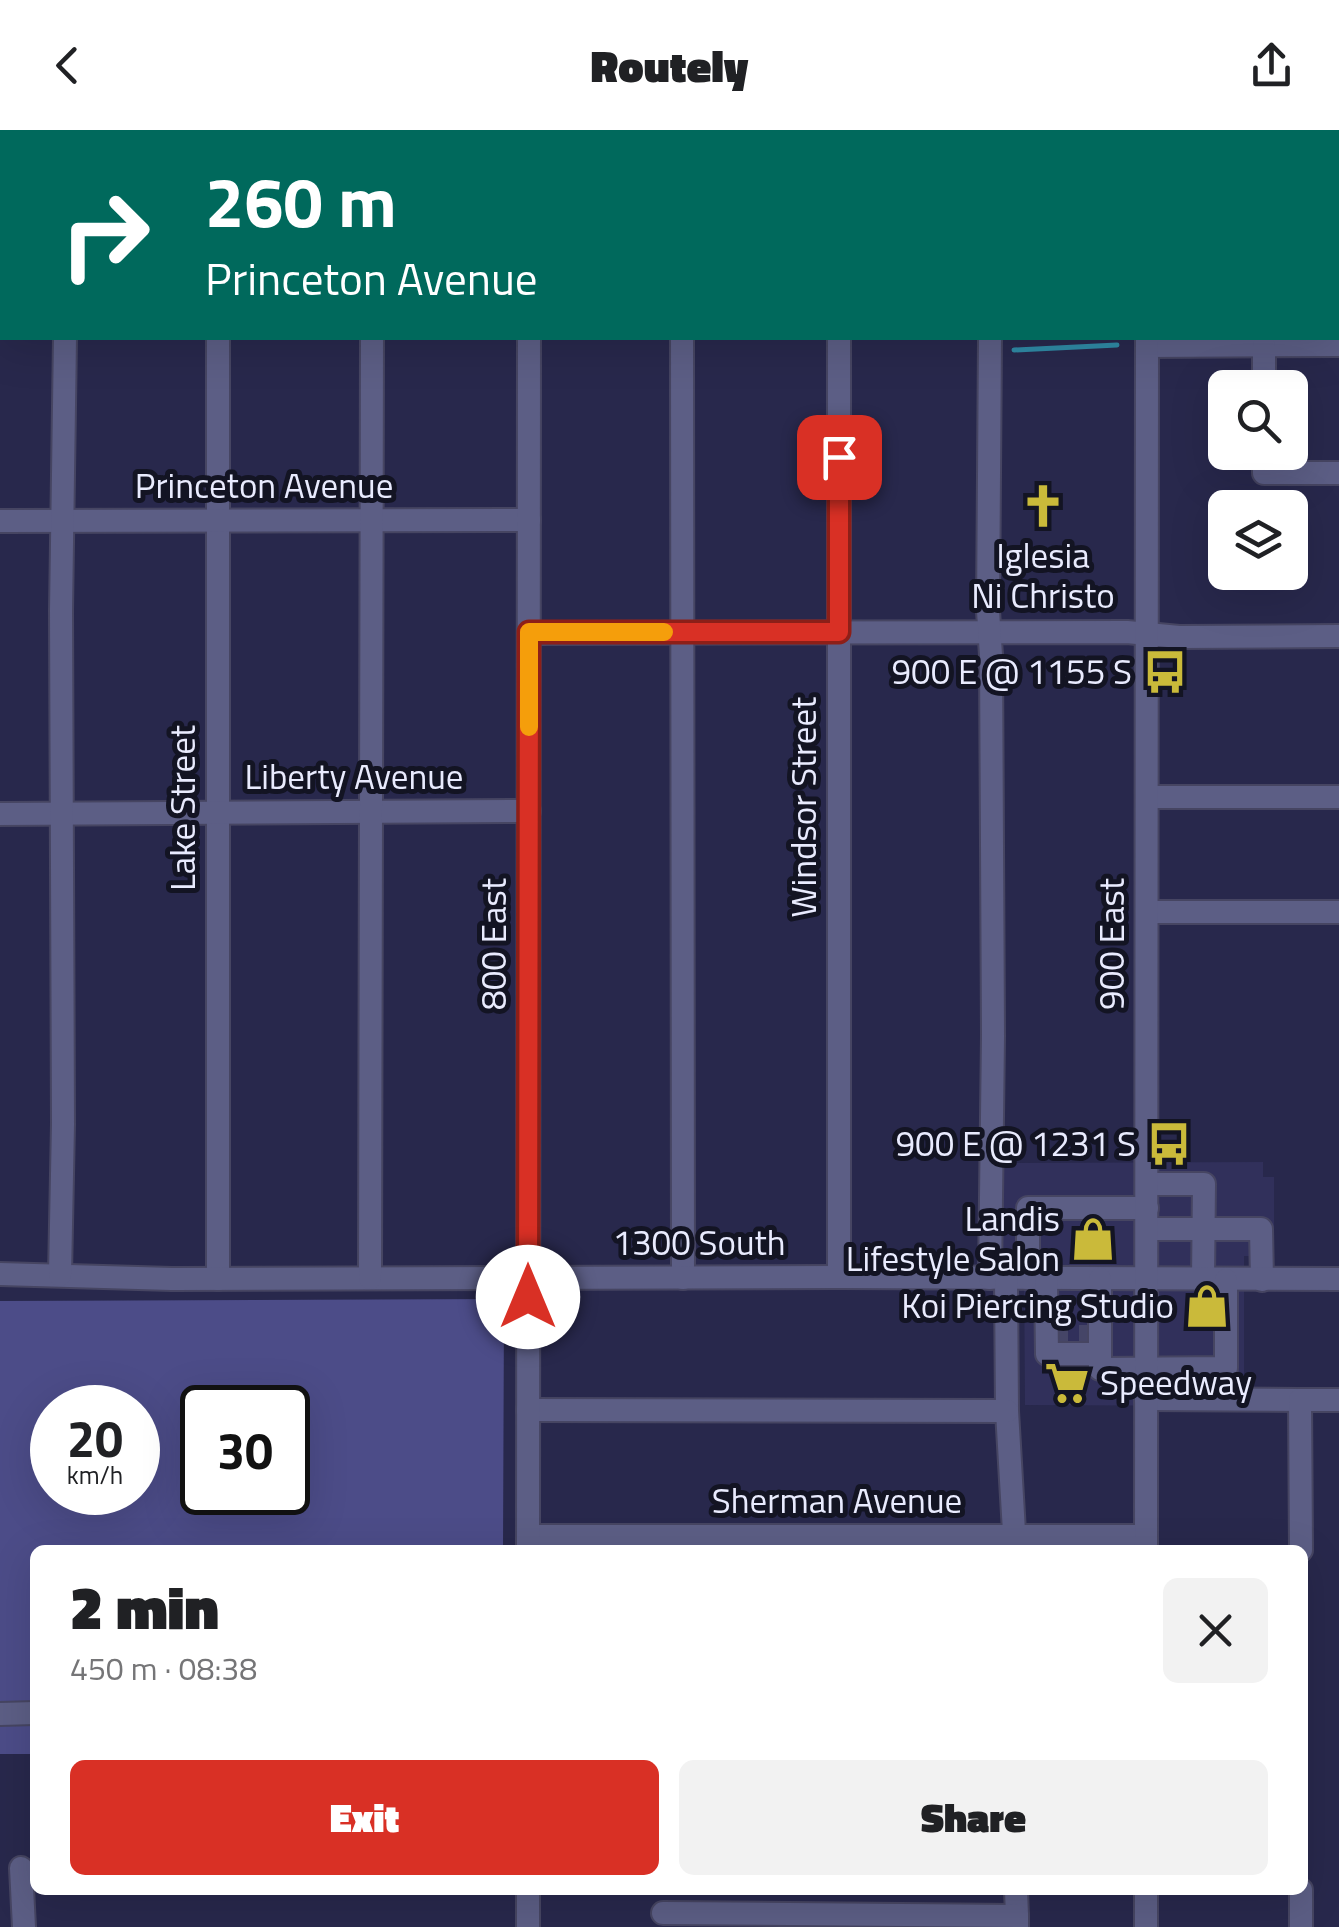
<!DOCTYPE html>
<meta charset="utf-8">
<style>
body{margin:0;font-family:"Titillium Web",sans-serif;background:#f2f2f2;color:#202124;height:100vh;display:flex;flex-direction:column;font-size:38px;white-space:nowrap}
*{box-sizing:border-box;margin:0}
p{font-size:32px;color:#757577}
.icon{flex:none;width:55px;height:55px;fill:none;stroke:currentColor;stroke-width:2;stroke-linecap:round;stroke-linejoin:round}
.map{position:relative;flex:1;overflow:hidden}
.sheet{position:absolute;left:30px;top:1415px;width:1278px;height:350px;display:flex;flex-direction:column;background:#fff;border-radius:15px;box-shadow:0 10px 40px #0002}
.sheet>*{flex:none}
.hud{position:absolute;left:0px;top:0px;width:1340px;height:210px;box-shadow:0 10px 40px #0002;background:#00695c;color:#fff;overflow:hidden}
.tools{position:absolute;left:1208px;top:240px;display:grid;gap:20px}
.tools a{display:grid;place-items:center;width:100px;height:100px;border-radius:15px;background:#fff;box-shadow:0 10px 40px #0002;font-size:50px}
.speed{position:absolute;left:30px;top:1255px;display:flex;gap:20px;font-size:50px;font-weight:700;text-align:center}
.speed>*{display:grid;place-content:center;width:130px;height:130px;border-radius:50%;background:#fff;box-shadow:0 10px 40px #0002;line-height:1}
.speed small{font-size:25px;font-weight:400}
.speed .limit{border:5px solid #111;border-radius:15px;background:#fff;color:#111}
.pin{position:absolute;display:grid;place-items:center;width:85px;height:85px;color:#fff;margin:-42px;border-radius:20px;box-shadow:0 5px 15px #0006}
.me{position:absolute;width:110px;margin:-55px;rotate:0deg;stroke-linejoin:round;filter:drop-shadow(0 0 8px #0008)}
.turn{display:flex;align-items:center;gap:35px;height:210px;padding:0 40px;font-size:45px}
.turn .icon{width:130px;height:130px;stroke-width:2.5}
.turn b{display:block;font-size:70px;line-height:85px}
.round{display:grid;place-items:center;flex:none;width:105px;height:105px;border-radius:15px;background:#f2f2f2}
.headline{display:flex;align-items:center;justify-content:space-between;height:170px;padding:0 40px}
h1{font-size:60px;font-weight:800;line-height:75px}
.action{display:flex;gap:20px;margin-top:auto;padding:20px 40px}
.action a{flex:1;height:115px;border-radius:15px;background:#d93025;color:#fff;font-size:40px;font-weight:800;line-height:115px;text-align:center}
.action a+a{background:#f2f2f2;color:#202124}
header{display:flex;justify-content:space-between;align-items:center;height:130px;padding:0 40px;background:#fff;font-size:45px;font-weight:800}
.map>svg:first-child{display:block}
.built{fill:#31305b}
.green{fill:#4c4c88;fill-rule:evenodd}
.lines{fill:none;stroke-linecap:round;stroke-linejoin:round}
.stream{stroke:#2f8aa5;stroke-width:5}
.minor-tunnel{stroke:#454567;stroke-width:22;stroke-dasharray:22 11;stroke-linecap:butt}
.minor-casing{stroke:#464562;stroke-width:26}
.minor{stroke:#5c5e85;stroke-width:22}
.route-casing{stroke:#8d1f18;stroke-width:25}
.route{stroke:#d93025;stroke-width:18}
.slow{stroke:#f59e0b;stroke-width:18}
.labels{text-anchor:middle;stroke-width:10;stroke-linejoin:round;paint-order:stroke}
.street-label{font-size:35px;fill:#e9ebfe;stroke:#131423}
.poi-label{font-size:35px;fill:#e9ebfe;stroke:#131423;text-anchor:end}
</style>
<header><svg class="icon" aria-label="back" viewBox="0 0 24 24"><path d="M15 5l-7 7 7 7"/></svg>Routely<svg class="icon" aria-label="share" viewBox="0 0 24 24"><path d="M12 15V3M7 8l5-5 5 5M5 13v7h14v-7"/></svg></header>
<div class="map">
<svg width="1339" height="1797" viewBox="0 0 1339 1797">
<rect width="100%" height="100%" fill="#28284c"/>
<polygon class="built" points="1263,1032 1263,1047 1274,1047 1274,1126 1244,1126 1244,1276 1025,1275 1024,1127 1000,1126 1000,1033"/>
<path class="green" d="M 498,1169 L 504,1175 L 503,1420 L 35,1420 L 35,1624 L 0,1624 L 0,1171 ZM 52,1278 L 138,1278 L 138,1362 L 52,1362 ZM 202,1278 L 288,1278 L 288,1362 L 202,1362 Z"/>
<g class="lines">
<polyline class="stream" points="1014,220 1117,215"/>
<polyline class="minor-tunnel" points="1046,1206 1091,1206"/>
<g class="minor-casing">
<g id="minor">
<polyline points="61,0 61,2"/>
<polyline points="218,0 218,2"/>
<polyline points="529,0 529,2"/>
<polyline points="682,0 682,2"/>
<polyline points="839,0 839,2"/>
<polyline points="1147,0 1147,2"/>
<polyline points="1305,0 1305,2"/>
<polyline points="374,2 374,0"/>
<polyline points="1338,99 1339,99"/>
<polyline points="218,208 218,1149"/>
<polyline points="682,208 683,1148"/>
<polyline points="839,208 839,1147"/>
<polyline points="1147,216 1339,215"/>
<polyline points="1264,216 1264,258"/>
<polyline points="1264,322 1264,343 1339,343"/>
<polyline points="0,391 529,390"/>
<polyline points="529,503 1127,502 1179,507 1339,506"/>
<polyline points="1147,667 1339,667"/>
<polyline points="0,684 529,681"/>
<polyline points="1147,782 1339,782"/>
<polyline points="1147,1054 1204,1054 1203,1150"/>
<polyline points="1147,1099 1261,1099 1262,1150"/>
<polyline points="0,1144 172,1149 839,1147 1339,1149"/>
<polyline points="60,1145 63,994 61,481 65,208"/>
<polyline points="370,1148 372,208"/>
<polyline points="990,1148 993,906 991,525 988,481 990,208"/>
<polyline points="1006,1148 1007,1281 1015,1419"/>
<polyline points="1028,1148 1028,1078 1147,1078"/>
<polyline points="1046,1149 1047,1224 1100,1224"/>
<polyline points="1100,1149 1100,1239 1226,1238 1226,1150"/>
<polyline points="1146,1269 1300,1270"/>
<polyline points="528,1280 1007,1281"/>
<polyline points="528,1406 1146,1406"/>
<polyline points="528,1420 529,208"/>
<polyline points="1146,1420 1147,208"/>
<polyline points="1301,1420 1300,1270 1339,1270"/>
<polyline points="0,1584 35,1583"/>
<polyline points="21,1738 24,1797"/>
<polyline points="528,1760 528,1797"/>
<polyline points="1016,1760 1017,1786"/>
<polyline points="1146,1760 1146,1797"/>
<polyline points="1301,1760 1301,1797"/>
<polyline points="663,1783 1017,1786 1017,1797"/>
</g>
</g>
<use href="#minor" class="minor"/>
</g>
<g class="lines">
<g class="route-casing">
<polyline id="route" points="528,1167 529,502 839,502 839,327"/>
</g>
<use href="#route" class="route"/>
<polyline class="slow" points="529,597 529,502 664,502"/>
</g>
<defs>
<g id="church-bare" transform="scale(3.45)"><path d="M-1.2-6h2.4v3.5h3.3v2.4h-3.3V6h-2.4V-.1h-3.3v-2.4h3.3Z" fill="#caba3a" stroke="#131423" stroke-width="2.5" paint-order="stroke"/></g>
<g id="bus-bare" transform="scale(3.45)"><path d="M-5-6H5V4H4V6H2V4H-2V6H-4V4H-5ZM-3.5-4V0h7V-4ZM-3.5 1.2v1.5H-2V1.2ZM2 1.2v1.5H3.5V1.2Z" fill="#caba3a" stroke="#131423" stroke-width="2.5" paint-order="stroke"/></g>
<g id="shop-bare" transform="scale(3.45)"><path d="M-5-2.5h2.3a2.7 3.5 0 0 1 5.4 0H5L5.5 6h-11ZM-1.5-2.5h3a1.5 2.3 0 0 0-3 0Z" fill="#caba3a" stroke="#131423" stroke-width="2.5" paint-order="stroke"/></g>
<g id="supermarket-bare" transform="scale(3.45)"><path d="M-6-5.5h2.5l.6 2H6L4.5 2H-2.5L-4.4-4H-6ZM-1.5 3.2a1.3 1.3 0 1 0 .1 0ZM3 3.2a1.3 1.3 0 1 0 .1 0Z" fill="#caba3a" stroke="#131423" stroke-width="2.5" paint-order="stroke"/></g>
</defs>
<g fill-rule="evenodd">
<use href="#church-bare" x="1043" y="376"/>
<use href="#bus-bare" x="1165" y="542"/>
<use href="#bus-bare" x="1169" y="1014"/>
<use href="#shop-bare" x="1093" y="1109"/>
<use href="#shop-bare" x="1207" y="1176"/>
<use href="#supermarket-bare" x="1067" y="1253"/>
</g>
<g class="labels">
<g class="street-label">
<text x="264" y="368">Princeton Avenue</text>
<text x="354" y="659">Liberty Avenue</text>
<text transform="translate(804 677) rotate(-90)" y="12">Windsor Street</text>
<text transform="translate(183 678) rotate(-90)" y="12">Lake Street</text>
<text transform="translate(494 814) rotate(-90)" y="12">800 East</text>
<text transform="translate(1112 814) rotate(-90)" y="12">900 East</text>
<text x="699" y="1125">1300 South</text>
<text x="837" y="1383">Sherman Avenue</text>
</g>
<g class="poi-label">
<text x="1043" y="438" text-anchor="middle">Iglesia<tspan x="1043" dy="40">Ni Christo</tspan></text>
<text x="1132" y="554">900 E @ 1155 S</text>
<text x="1136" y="1026">900 E @ 1231 S</text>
<text x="1060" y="1101">Landis<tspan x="1060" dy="40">Lifestyle Salon</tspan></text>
<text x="1174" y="1188">Koi Piercing Studio</text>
<text x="1100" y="1265" text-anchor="start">Speedway</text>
</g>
</g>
</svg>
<div class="tools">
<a><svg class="icon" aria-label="search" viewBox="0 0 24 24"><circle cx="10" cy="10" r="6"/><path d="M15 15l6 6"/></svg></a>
<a><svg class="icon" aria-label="layers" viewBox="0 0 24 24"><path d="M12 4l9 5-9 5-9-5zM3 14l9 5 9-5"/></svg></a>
</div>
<div class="speed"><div>20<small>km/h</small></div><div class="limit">30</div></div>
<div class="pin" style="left:839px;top:327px;background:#d93025"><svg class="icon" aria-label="arrive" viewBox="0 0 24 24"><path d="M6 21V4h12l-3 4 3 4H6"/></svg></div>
<svg class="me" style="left:528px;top:1167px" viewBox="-20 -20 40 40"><circle r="19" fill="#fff"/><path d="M0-13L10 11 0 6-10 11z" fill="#d93025"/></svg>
<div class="hud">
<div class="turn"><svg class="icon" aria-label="right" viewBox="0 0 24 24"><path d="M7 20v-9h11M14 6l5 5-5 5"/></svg><div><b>260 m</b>Princeton Avenue</div></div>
</div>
<section class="sheet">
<div class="headline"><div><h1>2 min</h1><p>450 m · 08:38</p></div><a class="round"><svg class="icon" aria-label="close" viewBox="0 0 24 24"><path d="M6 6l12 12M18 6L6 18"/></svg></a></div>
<div class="action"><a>Exit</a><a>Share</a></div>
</section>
</div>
